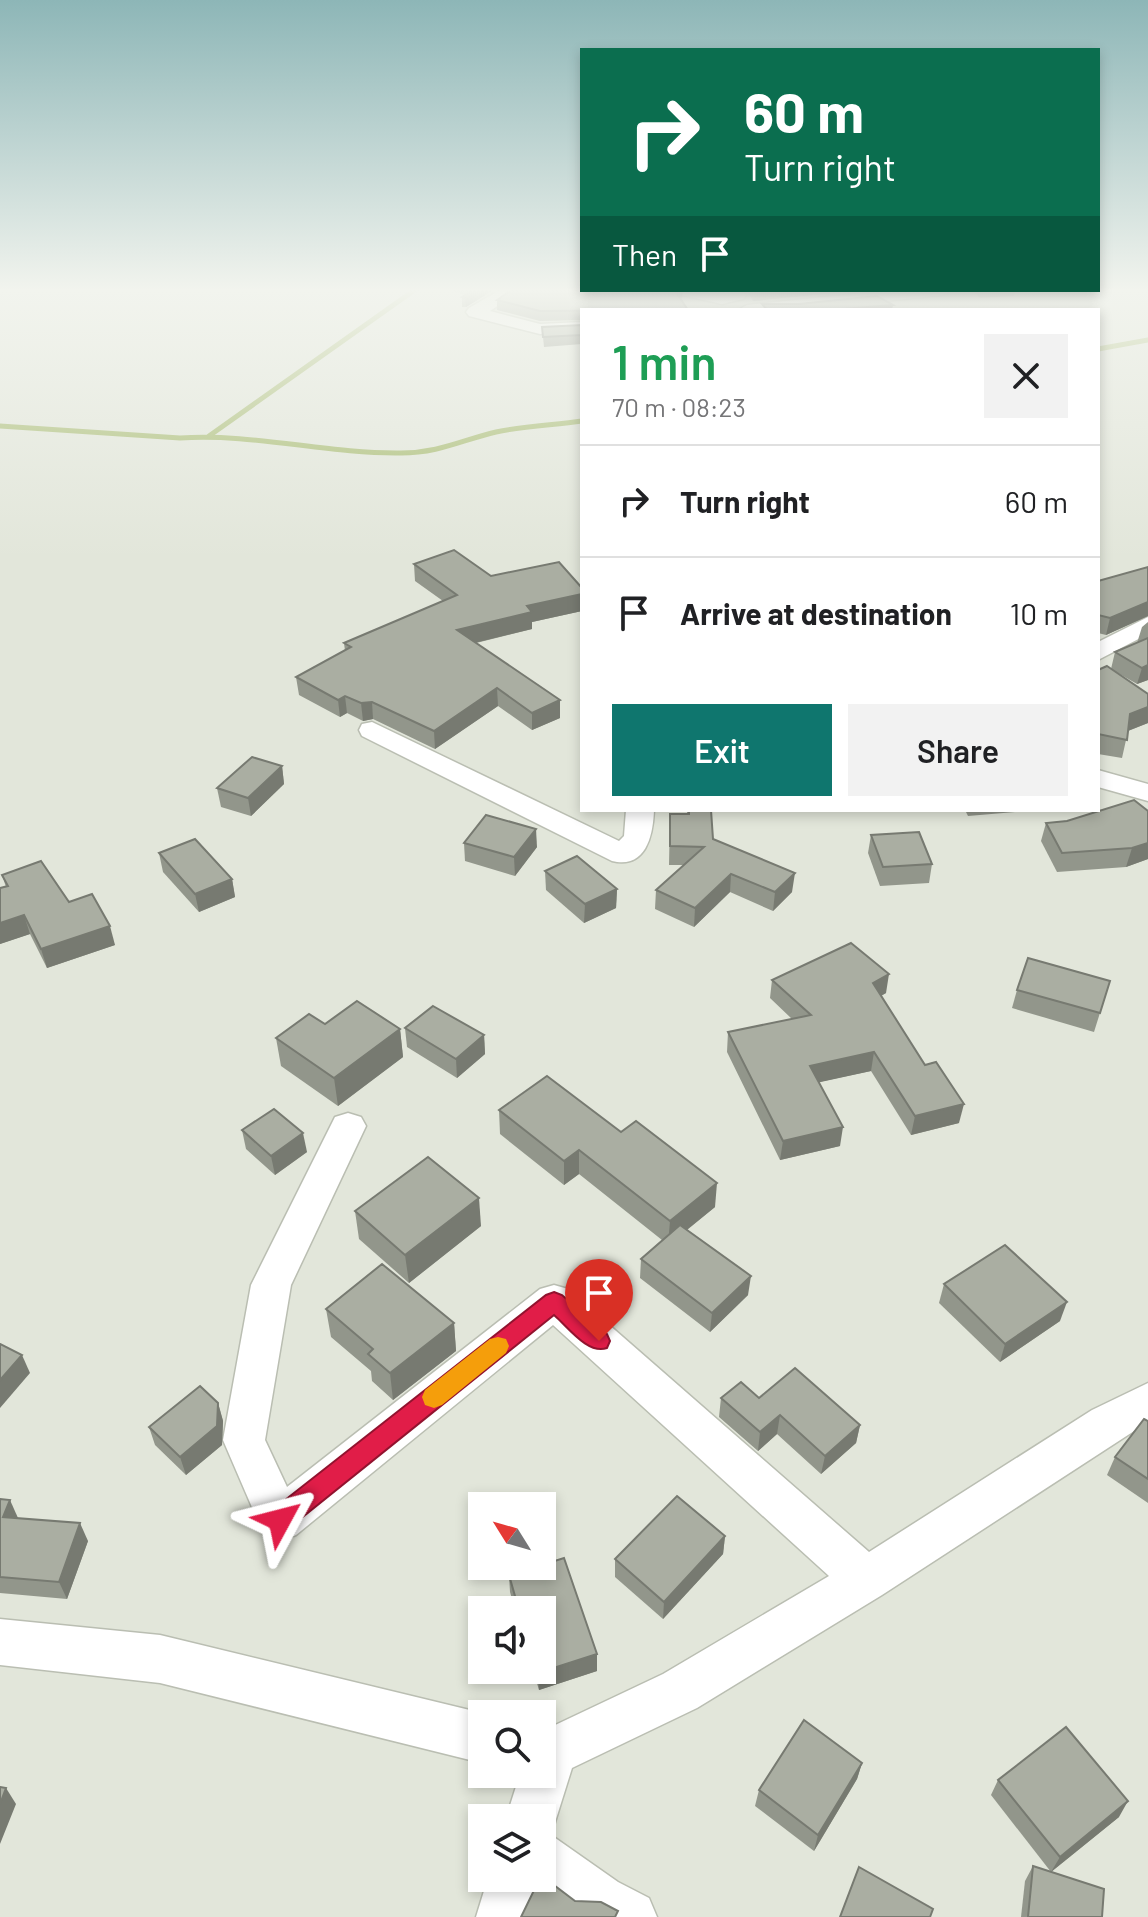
<!DOCTYPE html>
<meta charset="utf-8">
<style>
body{margin:0;font-family:Barlow,sans-serif;background:#f2f2f2;color:#202124;height:100vh;display:flex;flex-direction:column;font-size:30px;white-space:nowrap}
*{box-sizing:border-box;margin:0}
p{font-size:26px;color:#757577}
.icon{flex:none;width:44px;height:44px;fill:none;stroke:currentColor;stroke-width:2;stroke-linecap:round;stroke-linejoin:round}
.map{position:relative;flex:1;overflow:hidden}
.panel{position:absolute;left:580px;top:308px;width:520px;height:504px;display:flex;flex-direction:column;background:#fff;border-radius:0px;box-shadow:0 4px 12px #0003}
.panel>*{flex:none}
.banner{position:absolute;left:580px;top:48px;width:520px;height:244px;border-radius:0px;box-shadow:0 4px 12px #0003;background:#0b6e4f;color:#fff;overflow:hidden}
.needle{width:52px;rotate:307deg}
.fabs{position:absolute;left:468px;top:1492px;display:grid;gap:16px}
.fabs a{display:grid;place-items:center;width:88px;height:88px;border-radius:0px;background:#fff;box-shadow:0 4px 12px #0003;font-size:40px}
.pin{position:absolute;display:grid;place-items:center;width:68px;height:68px;color:#fff;margin:-82px -34px;border-radius:50% 50% 50% 0;rotate:-45deg;box-shadow:0 0 8px #0007}
.pin .icon{rotate:45deg}
.me{position:absolute;width:88px;margin:-44px;rotate:52deg;stroke-linejoin:round;filter:drop-shadow(0 0 6px #0008)}
.turn{display:flex;align-items:center;gap:28px;height:168px;padding:0 32px;font-size:36px}
.turn .icon{width:104px;height:104px;stroke-width:2.5}
.turn b{display:block;font-size:56px;line-height:68px}
.then{display:flex;align-items:center;height:76px;padding:0 32px;background:#0003;gap:16px;font-size:30px}
.round{display:grid;place-items:center;flex:none;width:84px;height:84px;border-radius:0px;background:#f2f2f2}
.headline{display:flex;align-items:center;justify-content:space-between;height:136px;padding:0 32px}
h1{font-size:48px;font-weight:600;line-height:60px;color:#1e9e55}
.button{display:flex;gap:16px;margin-top:auto;padding:16px 32px}
.button a{flex:1;height:92px;border-radius:0px;background:#0f766e;color:#fff;font-size:32px;font-weight:600;line-height:92px;text-align:center}
.button a+a{background:#f2f2f2;color:#202124}
ul{padding:0;list-style:none}
li{display:flex;align-items:center;gap:24px;height:112px;padding:0 32px;border-top:2px solid #e0e0e0}
li div{flex:1}
li b{display:block;font-size:30px}
li em{font-style:normal}
.map>svg:first-child{display:block}
.lines{fill:none;stroke-linecap:round;stroke-linejoin:round}
.stream{stroke:#a5b96d;stroke-width:5}
.street-casing{stroke:#babeb2;stroke-width:3}
.street{fill:#fff;fill-rule:evenodd}
.wall{fill:#92968b}
.shaded-wall{fill:#777a71}
.building{fill:#aaaea2;stroke:#777a71;stroke-width:2}
.route{fill:#e11d48;stroke:#92132f;stroke-width:2}
.slow{fill:#f59e0b}
</style>
<div class="map">
<svg width="1148" height="1917" viewBox="0 0 1148 1917">
<rect width="100%" height="100%" fill="#e2e6da"/>
<g class="lines">
<g class="stream">
<polyline points="1098,349 1148,340"/>
<path d="M 0,426 L 180,438 C 253,433 327,454 401,453 C 439,453 462,440 496,432 C 524,426 554,425 582,421"/>
<polyline points="209,436 416,289"/>
</g>
<g class="street-casing">
<g id="street">
<polygon points="502,289 523,289 490,311 540,324 582,322 582,332 540,334 469,316 466,312 469,308"/>
<path d="M 674,290 C 696,290 717,294 738,290 L 746,295 L 743,299 L 722,304 L 677,294 Z"/>
<polygon points="893,290 952,290 943,295 798,310 738,310 747,305"/>
<polygon points="1148,617 1148,634 1098,660 1098,642"/>
<path d="M 372,722 L 619,841 L 624,836 L 626,810 L 654,810 C 653,836 646,869 612,861 L 362,736 L 359,730 L 362,724 Z"/>
<polygon points="1098,770 1148,784 1148,801 1098,787"/>
<polygon points="348,1113 361,1117 366,1126 291,1285 265,1440 287,1487 540,1289 554,1285 568,1289 869,1552 1092,1410 1148,1383 1148,1422 882,1595 697,1708 572,1768 551,1835 618,1882 649,1898 657,1917 577,1917 538,1887 530,1917 476,1917 488,1878 542,1878 542,1818 506,1818 520,1774 542,1774 542,1725 551,1727 663,1674 829,1576 553,1325 296,1535 280,1541 264,1535 223,1440 251,1285 335,1117"/>
<polygon points="0,1619 160,1635 482,1713 482,1763 160,1683 0,1665"/>
</g>
</g>
<use href="#street" class="street"/>
</g>
<g class="wall">
<polygon points="452,289 495,289 466,307 462,307 462,297 466,295 452,291"/>
<polygon points="513,289 683,290 682,298 582,310 582,320 540,321 497,310 497,300"/>
<polygon points="743,290 851,290 851,291 753,301 748,292"/>
<polygon points="972,290 1025,290 1015,291 1014,296 980,298"/>
<polygon points="582,325 582,344 544,347 542,327"/>
<polygon points="414,564 582,588 582,611 532,622 532,629 476,643 560,718 532,730 498,706 435,749 373,719 363,721 347,713 340,717 299,695 296,677 345,651 344,643 443,601 415,581"/>
<polygon points="1148,567 1148,616 1106,635 1098,633 1098,581"/>
<polygon points="1148,622 1148,680 1137,684 1111,669 1148,694 1148,723 1128,731 1122,758 1098,754 1098,670 1111,669 1115,652 1137,643 1142,627"/>
<polygon points="282,766 284,784 251,816 221,807 217,788"/>
<polygon points="687,810 711,810 713,839 792,892 773,911 730,892 694,927 655,909 656,890 684,865 669,865 670,814 687,814"/>
<polygon points="965,810 1016,810 1015,812 968,816"/>
<polygon points="1148,811 1148,859 1126,867 1057,872 1041,841 1046,823"/>
<polygon points="871,835 932,864 929,883 880,886 868,853"/>
<polygon points="464,843 537,847 515,876 465,861"/>
<polygon points="159,853 232,879 235,897 199,912 163,872"/>
<polygon points="545,871 617,889 616,908 584,923 546,890"/>
<polygon points="2,875 69,902 115,945 47,968 30,934 0,944 0,888 6,887"/>
<polygon points="772,980 886,993 881,996 959,1123 911,1135 871,1071 819,1082 840,1146 780,1160 727,1052 728,1032 792,1019 770,998"/>
<polygon points="1110,981 1094,1032 1012,1008 1017,990"/>
<polygon points="325,1024 400,1029 403,1057 338,1106 281,1066 276,1038"/>
<polygon points="405,1028 484,1035 485,1054 457,1078 407,1047"/>
<polygon points="499,1110 715,1207 687,1230 748,1295 710,1332 640,1278 641,1259 662,1240 579,1174 564,1185 500,1134"/>
<polygon points="242,1130 307,1152 275,1175 246,1149"/>
<polygon points="355,1211 481,1226 409,1283 359,1239"/>
<polygon points="944,1284 1060,1321 1000,1362 939,1303"/>
<polygon points="326,1309 454,1323 456,1351 393,1400 372,1381 371,1371 331,1337"/>
<polygon points="721,1398 759,1398 860,1425 856,1443 821,1474 777,1434 758,1451 719,1417"/>
<polygon points="218,1403 223,1421 222,1445 186,1475 155,1445 149,1427"/>
<polygon points="1148,1421 1148,1503 1107,1475 1115,1457"/>
<polygon points="0,1499 18,1518 88,1541 67,1599 0,1593"/>
<polygon points="725,1536 723,1554 663,1619 615,1577 615,1559"/>
<polygon points="509,1575 597,1654 597,1671 539,1690 533,1670 542,1670 542,1610 515,1610 510,1592"/>
<polygon points="862,1763 857,1779 814,1851 755,1806 759,1790"/>
<polygon points="998,1780 1119,1817 1051,1872 991,1795"/>
<polygon points="1033,1866 1102,1917 1021,1917 1025,1881"/>
</g>
<g class="shaded-wall">
<polygon points="479,289 495,289 466,307 465,298"/>
<polygon points="681,290 683,290 682,298 676,302 676,292"/>
<polygon points="773,290 851,290 851,291 753,301 754,292"/>
<polygon points="893,305 892,310 830,310"/>
<polygon points="582,594 582,611 532,622 532,629 458,647 457,630 527,606"/>
<polygon points="1148,602 1148,616 1106,635 1110,618"/>
<polygon points="1148,665 1148,680 1137,684 1142,668"/>
<polygon points="497,688 498,706 435,749 434,731"/>
<polygon points="345,696 347,713 340,717 338,700"/>
<polygon points="560,700 560,718 532,730 532,713"/>
<polygon points="372,702 373,719 363,721 361,703"/>
<polygon points="1148,707 1148,723 1125,732 1130,714"/>
<polygon points="282,766 284,784 251,816 248,798"/>
<polygon points="536,829 537,847 515,876 514,857"/>
<polygon points="1148,843 1148,859 1126,867 1132,848"/>
<polygon points="795,873 792,892 773,911 775,892"/>
<polygon points="731,874 730,892 694,927 695,908"/>
<polygon points="232,879 235,897 199,912 195,894"/>
<polygon points="617,889 616,908 584,923 585,904"/>
<polygon points="24,915 30,934 0,944 0,923"/>
<polygon points="110,926 115,945 47,968 41,949"/>
<polygon points="889,974 886,993 869,1002 873,983"/>
<polygon points="400,1029 403,1057 338,1106 334,1078"/>
<polygon points="484,1035 485,1054 457,1078 456,1059"/>
<polygon points="874,1052 871,1071 807,1085 810,1066"/>
<polygon points="964,1104 959,1123 911,1135 915,1116"/>
<polygon points="843,1127 840,1146 780,1160 783,1141"/>
<polygon points="303,1133 307,1152 275,1175 271,1156"/>
<polygon points="579,1150 579,1174 564,1185 564,1161"/>
<polygon points="717,1183 715,1207 668,1245 670,1221"/>
<polygon points="479,1198 481,1226 409,1283 405,1255"/>
<polygon points="751,1276 748,1295 710,1332 712,1313"/>
<polygon points="1067,1302 1060,1321 1000,1362 1005,1344"/>
<polygon points="454,1323 456,1351 393,1400 390,1373"/>
<polygon points="22,1355 30,1373 0,1408 0,1380"/>
<polygon points="218,1403 223,1421 222,1445 186,1475 180,1457"/>
<polygon points="780,1415 777,1434 758,1451 760,1432"/>
<polygon points="860,1425 856,1443 821,1474 825,1456"/>
<polygon points="10,1500 18,1518 3,1517"/>
<polygon points="80,1523 88,1541 67,1599 59,1582"/>
<polygon points="725,1536 723,1554 663,1619 664,1602"/>
<polygon points="597,1654 597,1671 539,1690 538,1673"/>
<polygon points="862,1763 857,1779 814,1851 818,1835"/>
<polygon points="6,1788 16,1804 0,1844 0,1804"/>
<polygon points="1128,1801 1119,1817 1051,1872 1060,1857"/>
</g>
<g class="building">
<polygon points="476,289 479,289 465,298 462,297"/>
<polygon points="513,289 681,290 676,292 688,310 540,311 497,300"/>
<polygon points="877,296 893,305 830,310 767,310 762,304 799,304"/>
<polygon points="582,325 582,335 543,337 542,327"/>
<polygon points="454,550 491,576 559,562 582,588 582,594 527,606 532,612 457,630 560,700 532,713 497,688 434,731 372,702 361,703 345,696 338,700 296,677 351,647 344,643 457,595 414,564"/>
<polygon points="1148,567 1148,602 1110,618 1098,615 1098,581"/>
<polygon points="1148,638 1148,665 1142,668 1115,652"/>
<polygon points="1107,666 1148,694 1148,707 1130,714 1127,740 1098,734 1098,670"/>
<polygon points="252,757 282,766 248,798 217,788"/>
<polygon points="1134,800 1148,811 1148,843 1132,848 1062,853 1046,823 1067,821"/>
<polygon points="689,810 711,810 713,839 795,873 775,892 731,874 695,908 656,890 704,847 670,846 670,814 689,814"/>
<polygon points="486,815 536,829 514,857 464,843"/>
<polygon points="919,832 932,864 883,867 871,835"/>
<polygon points="195,839 232,879 195,894 159,853"/>
<polygon points="577,856 617,889 585,904 545,871"/>
<polygon points="41,861 69,902 92,894 110,926 41,949 24,915 0,923 0,888 8,886 2,875"/>
<polygon points="851,943 889,974 873,983 925,1065 936,1062 964,1104 915,1116 874,1052 810,1066 843,1127 783,1141 728,1032 811,1015 772,980"/>
<polygon points="1028,958 1110,981 1100,1013 1017,990"/>
<polygon points="357,1001 400,1029 334,1078 276,1038 309,1014 325,1024"/>
<polygon points="433,1006 484,1035 456,1059 405,1028"/>
<polygon points="547,1076 621,1132 636,1121 717,1183 670,1221 579,1150 564,1161 499,1110"/>
<polygon points="274,1109 303,1133 271,1156 242,1130"/>
<polygon points="428,1157 479,1198 405,1255 355,1211"/>
<polygon points="680,1225 751,1276 712,1313 641,1259"/>
<polygon points="1005,1245 1067,1302 1005,1344 944,1284"/>
<polygon points="382,1264 454,1323 390,1373 368,1354 373,1349 326,1309"/>
<polygon points="0,1344 22,1355 0,1380"/>
<polygon points="795,1368 860,1425 825,1456 780,1415 760,1432 721,1398 741,1382 759,1398"/>
<polygon points="200,1386 218,1403 217,1426 180,1457 149,1427"/>
<polygon points="1144,1419 1148,1421 1148,1479 1115,1457"/>
<polygon points="677,1496 725,1536 664,1602 615,1559"/>
<polygon points="0,1499 10,1500 3,1517 80,1523 59,1582 0,1577"/>
<polygon points="564,1558 597,1654 538,1673 537,1670 542,1670 542,1610 519,1610 509,1575 537,1566 542,1566 542,1565"/>
<polygon points="804,1720 862,1763 818,1835 759,1790"/>
<polygon points="1066,1727 1128,1801 1060,1857 998,1780"/>
<polygon points="0,1787 6,1788 0,1804"/>
<polygon points="1033,1866 1104,1889 1102,1917 1028,1917"/>
<polygon points="859,1867 933,1909 930,1917 840,1917"/>
<polygon points="542,1876 575,1901 601,1902 618,1911 615,1917 521,1917 540,1878 542,1878"/>
</g>
<linearGradient id="sky" x2="0" y2="1"><stop stop-color="#8db6b7"/><stop offset="0.52" stop-color="#f2f4ee"/><stop offset="1" stop-color="#f2f4ee" stop-opacity="0"/></linearGradient>
<rect width="1148" height="558" fill="url(#sky)"/>
<path class="route" d="M 554,1292 L 562,1295 L 607,1334 L 610,1341 L 607,1348 C 588,1355 568,1327 554,1315 L 289,1528 L 280,1531 L 271,1528 L 268,1520 L 271,1511 L 546,1295 Z"/>
<polygon class="slow" points="498,1337 506,1339 509,1346 506,1353 442,1405 434,1408 425,1405 422,1397 425,1390 490,1339"/>
</svg>
<div class="fabs">
<a><svg class="needle" viewBox="-14 -14 28 28"><path d="M0-13l5 13h-10z" fill="#e53935"/><path d="M0 13l5-13h-10z" fill="#757577"/></svg></a>
<a><svg class="icon" aria-label="sound" viewBox="0 0 24 24"><path d="M4 9h4l5-4v14l-5-4H4zM17 9q2 3 0 6"/></svg></a>
<a><svg class="icon" aria-label="search" viewBox="0 0 24 24"><circle cx="10" cy="10" r="6"/><path d="M15 15l6 6"/></svg></a>
<a><svg class="icon" aria-label="layers" viewBox="0 0 24 24"><path d="M12 4l9 5-9 5-9-5zM3 14l9 5 9-5"/></svg></a>
</div>
<div class="pin" style="left:599px;top:1341px;background:#d93025"><svg class="icon" aria-label="arrive" viewBox="0 0 24 24"><path d="M6 21V4h12l-3 4 3 4H6"/></svg></div>
<svg class="me" style="left:280px;top:1520px" viewBox="-20 -20 40 40"><path d="M0-17L14 15 0 8-14 15z" fill="#e11d48" stroke="#fff" stroke-width="4"/></svg>
<div class="banner">
<div class="turn"><svg class="icon" aria-label="right" viewBox="0 0 24 24"><path d="M7 20v-9h11M14 6l5 5-5 5"/></svg><div><b>60 m</b>Turn right</div></div>
<div class="then">Then<svg class="icon" aria-label="arrive" viewBox="0 0 24 24"><path d="M6 21V4h12l-3 4 3 4H6"/></svg></div>
</div>
<section class="panel">
<div class="headline"><div><h1>1 min</h1><p>70 m · 08:23</p></div><a class="round"><svg class="icon" aria-label="close" viewBox="0 0 24 24"><path d="M6 6l12 12M18 6L6 18"/></svg></a></div>
<ul>
<li><svg class="icon" aria-label="right" viewBox="0 0 24 24"><path d="M7 20v-9h11M14 6l5 5-5 5"/></svg><div><b>Turn right</b></div><em>60 m</em></li>
<li><svg class="icon" aria-label="arrive" viewBox="0 0 24 24"><path d="M6 21V4h12l-3 4 3 4H6"/></svg><div><b>Arrive at destination</b></div><em>10 m</em></li>
</ul>
<div class="button"><a>Exit</a><a>Share</a></div>
</section>
</div>
